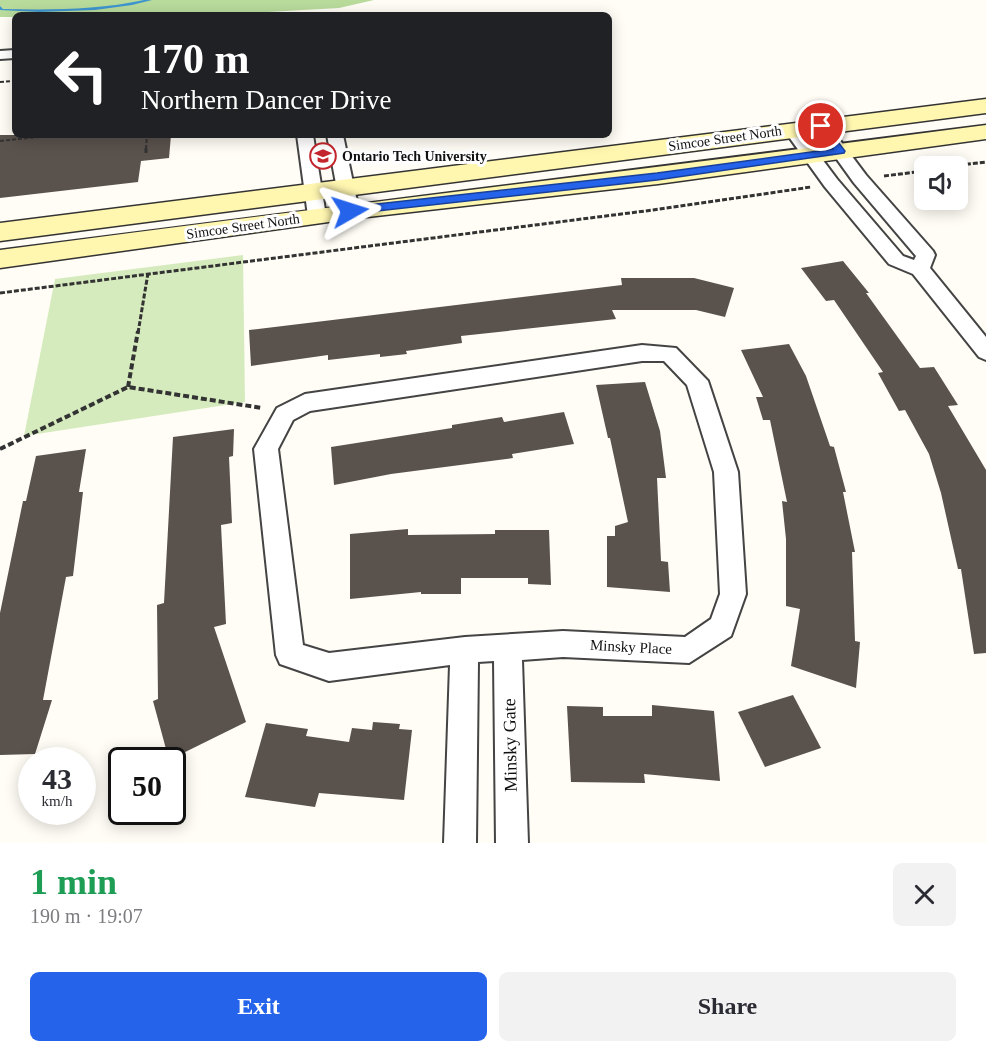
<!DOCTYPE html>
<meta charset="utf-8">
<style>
body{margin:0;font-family:Georgia,serif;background:#f2f2f3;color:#2b2b33;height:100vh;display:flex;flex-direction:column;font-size:22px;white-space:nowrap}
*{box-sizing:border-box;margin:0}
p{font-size:20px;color:#7c7c81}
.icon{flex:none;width:33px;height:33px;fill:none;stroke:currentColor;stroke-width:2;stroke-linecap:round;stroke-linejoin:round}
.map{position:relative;height:843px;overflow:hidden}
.details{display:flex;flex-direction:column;background:#fff;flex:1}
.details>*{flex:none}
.guide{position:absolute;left:12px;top:12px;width:600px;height:126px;border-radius:9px;box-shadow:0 3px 15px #0003;background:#202124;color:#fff;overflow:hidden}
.tools{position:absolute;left:914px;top:156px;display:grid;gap:12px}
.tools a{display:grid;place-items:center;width:54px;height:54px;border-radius:9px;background:#fff;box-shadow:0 3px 15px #0003;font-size:30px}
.speed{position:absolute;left:18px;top:747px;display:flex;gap:12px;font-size:30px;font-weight:700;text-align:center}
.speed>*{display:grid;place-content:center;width:78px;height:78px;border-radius:50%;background:#fff;box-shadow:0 3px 15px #0003;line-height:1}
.speed small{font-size:15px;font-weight:400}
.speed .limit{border:3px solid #111;border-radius:9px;background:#fff;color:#111}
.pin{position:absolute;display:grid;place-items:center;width:51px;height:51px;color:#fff;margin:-26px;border:3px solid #fff;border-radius:50%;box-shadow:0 2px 6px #0007}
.me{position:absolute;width:66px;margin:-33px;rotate:84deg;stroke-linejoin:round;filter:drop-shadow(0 0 4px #0008)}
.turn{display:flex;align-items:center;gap:21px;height:126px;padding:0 30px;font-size:27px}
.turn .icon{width:78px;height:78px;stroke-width:2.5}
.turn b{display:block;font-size:42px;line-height:51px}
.round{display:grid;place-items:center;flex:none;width:63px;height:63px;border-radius:9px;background:#f2f2f3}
.headline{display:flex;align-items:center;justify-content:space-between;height:102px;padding:0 30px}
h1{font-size:36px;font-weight:600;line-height:45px;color:#1e9e55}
.action{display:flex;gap:12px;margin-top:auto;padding:12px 30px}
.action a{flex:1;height:69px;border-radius:9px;background:#2563eb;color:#fff;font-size:24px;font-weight:600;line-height:69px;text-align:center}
.action a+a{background:#f2f2f3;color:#2b2b33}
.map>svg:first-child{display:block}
.green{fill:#d5ebbd}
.forest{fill:#b9dc9c}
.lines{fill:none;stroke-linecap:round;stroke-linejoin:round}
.stream{fill:#3f96cf;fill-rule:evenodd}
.building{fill:#5a524d}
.minor-casing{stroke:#444;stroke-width:4}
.secondary-casing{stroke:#333;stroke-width:3}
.path-far2{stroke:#333;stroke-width:2;stroke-dasharray:4 2;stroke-linecap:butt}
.path-far1{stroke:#333;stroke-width:3;stroke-dasharray:5 2;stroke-linecap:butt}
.path{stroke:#333;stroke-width:4;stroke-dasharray:6 3;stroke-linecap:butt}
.minor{fill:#fff;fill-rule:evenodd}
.secondary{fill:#fff6b0;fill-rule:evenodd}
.route{fill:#2563eb;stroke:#184099;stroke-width:1.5}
.labels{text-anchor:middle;stroke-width:6;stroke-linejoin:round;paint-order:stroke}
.far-street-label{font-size:14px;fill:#111;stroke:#fff}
.far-poi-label{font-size:14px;font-weight:bold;fill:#111;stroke:#fff;text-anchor:start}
.street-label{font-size:15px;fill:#111;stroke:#fff}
.near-street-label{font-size:18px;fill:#111;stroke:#fff}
</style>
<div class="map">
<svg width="986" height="843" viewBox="0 0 986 843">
<rect width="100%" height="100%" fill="#fffdf5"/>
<polygon class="green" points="243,255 245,402 24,436 55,279"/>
<polygon class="forest" points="0,0 374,0 339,8 216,15 15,15 15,17 0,17"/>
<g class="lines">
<path class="stream" d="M 144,0 L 152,0 L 132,5 L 95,10 L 39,12 L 0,10 L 0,6 L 3,9 C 50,10 98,10 144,0 Z"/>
</g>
<g class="building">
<polygon points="0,135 171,135 169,158 141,161 138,182 0,198"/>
<polygon points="843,261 869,293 866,293 920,368 934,367 958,405 948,406 986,470 986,653 974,654 961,569 958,569 941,493 929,454 905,410 899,411 878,373 883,372 834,300 826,301 801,268"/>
<polygon points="621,278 694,278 734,288 725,317 696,310 612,310 616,319 461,336 462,343 406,351 407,354 380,357 380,354 328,360 328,355 251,366 249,330 622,285"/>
<polygon points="789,344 806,376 830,446 834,447 846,492 843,492 855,552 852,552 855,641 860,642 856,688 791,666 800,609 786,606 786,539 782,501 787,502 770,420 763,420 756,397 763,397 741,350"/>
<polygon points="645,382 660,431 666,478 657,478 661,561 668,562 670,592 607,587 607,536 615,536 615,526 628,522 610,438 608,438 596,385"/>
<polygon points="564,412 574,444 512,454 513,458 391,474 334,485 331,447 452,428 452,425 502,417 504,422"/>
<polygon points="234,429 233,456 229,457 232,523 221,525 226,624 214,627 246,722 169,760 153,701 158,699 157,605 164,603 173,437"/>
<polygon points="86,449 79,492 83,492 73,576 66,577 43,700 52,700 35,754 0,755 0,613 23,501 26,501 36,456"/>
<polygon points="408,529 408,535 495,534 495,530 549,530 551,585 528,584 528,578 461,578 461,594 421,594 421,592 350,599 350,534"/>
<polygon points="793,695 821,748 765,767 738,712"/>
<polygon points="652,705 714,711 720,781 644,774 645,783 571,782 567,706 603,707 603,716 652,716"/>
<polygon points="373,722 400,724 399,729 412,730 404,800 319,793 315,807 245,797 266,723 308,729 306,736 349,742 352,728 372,730"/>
</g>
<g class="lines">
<g class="minor-casing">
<g id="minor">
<polygon points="15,50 15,58 0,59 0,51"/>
<polygon points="821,121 827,123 866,175 933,251 935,255 930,268 986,337 986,360 979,357 913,274 889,264 825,187 784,130 792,125 798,127 837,179 903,256 914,260 916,256 854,183 813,126"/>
<polygon points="297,135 313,135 326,216 323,220 311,220 308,216"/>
<polygon points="327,135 343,135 359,211 356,215 350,217 341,211"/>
<path d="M 642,345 L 676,348 L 708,381 L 738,472 L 746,594 L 731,636 L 689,663 L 563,657 L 522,660 L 528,843 L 496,843 L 494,661 L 478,662 L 476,843 L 444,843 L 450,665 L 329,681 L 280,664 L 276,655 L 254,449 L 277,408 L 305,394 ZM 642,361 L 664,361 L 687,385 L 714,472 L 720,594 L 711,619 L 685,637 L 563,631 L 465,637 L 329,653 L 303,645 L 278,449 L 293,420 L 310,411 Z"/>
</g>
</g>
<g class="secondary-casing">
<g id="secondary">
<polygon points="986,99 986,113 0,241 0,223"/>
<path d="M 986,125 L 986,139 L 658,184 L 350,219 L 0,268 L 0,250 C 328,206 658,168 986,125 Z"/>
</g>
</g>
<g class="path-far2">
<polyline points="0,82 15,81"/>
<polyline points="0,141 57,135"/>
<polyline points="146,149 147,135"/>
</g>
<g class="path-far1">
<polyline points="146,153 146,147"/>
<polyline points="952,166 986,162"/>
<polyline points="884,176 924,171"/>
<polyline points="0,293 653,210 811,187"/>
<polyline points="138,333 148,273"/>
</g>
<g class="path">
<polyline points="128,387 138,331"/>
<polyline points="0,449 128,387 262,408"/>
</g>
<use href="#minor" class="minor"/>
<use href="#secondary" class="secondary"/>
</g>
<polygon class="route" points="817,124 824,124 845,151 844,153 657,180 350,214 345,211 350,207 657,173 833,149 816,126"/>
<defs>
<g id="university-ring" transform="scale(1.35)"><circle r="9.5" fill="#fff" stroke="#c4262e" stroke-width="1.5"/><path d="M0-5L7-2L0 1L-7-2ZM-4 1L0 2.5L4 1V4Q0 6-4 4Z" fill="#c4262e"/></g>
</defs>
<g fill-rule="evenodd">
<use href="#university-ring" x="323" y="156"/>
</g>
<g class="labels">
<g class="far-street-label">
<text transform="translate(725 138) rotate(-8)" y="5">Simcoe Street North</text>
<text transform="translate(243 226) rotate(-8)" y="5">Simcoe Street North</text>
</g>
<g class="far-poi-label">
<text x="342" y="161">Ontario Tech University</text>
</g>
<g class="street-label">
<text transform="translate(631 647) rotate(3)" y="5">Minsky Place</text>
</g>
<g class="near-street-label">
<text transform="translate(510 745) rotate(-91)" y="6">Minsky Gate</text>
</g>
</g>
</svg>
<div class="tools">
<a><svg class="icon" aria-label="sound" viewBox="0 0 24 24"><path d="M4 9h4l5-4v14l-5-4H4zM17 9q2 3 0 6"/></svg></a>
</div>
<div class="speed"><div>43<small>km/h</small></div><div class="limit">50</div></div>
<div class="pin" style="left:821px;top:126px;background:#d93025"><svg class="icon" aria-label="arrive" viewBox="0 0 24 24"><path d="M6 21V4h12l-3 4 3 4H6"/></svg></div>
<svg class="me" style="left:350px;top:211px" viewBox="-20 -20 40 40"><path d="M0-17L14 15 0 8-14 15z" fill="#2563eb" stroke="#fff" stroke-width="4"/></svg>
<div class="guide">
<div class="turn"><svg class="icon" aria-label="left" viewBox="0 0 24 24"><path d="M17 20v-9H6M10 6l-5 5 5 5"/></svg><div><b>170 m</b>Northern Dancer Drive</div></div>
</div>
</div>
<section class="details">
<div class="headline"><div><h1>1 min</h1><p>190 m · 19:07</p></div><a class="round"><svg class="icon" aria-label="close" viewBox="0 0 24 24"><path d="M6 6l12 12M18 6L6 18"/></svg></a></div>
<div class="action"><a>Exit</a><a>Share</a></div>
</section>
